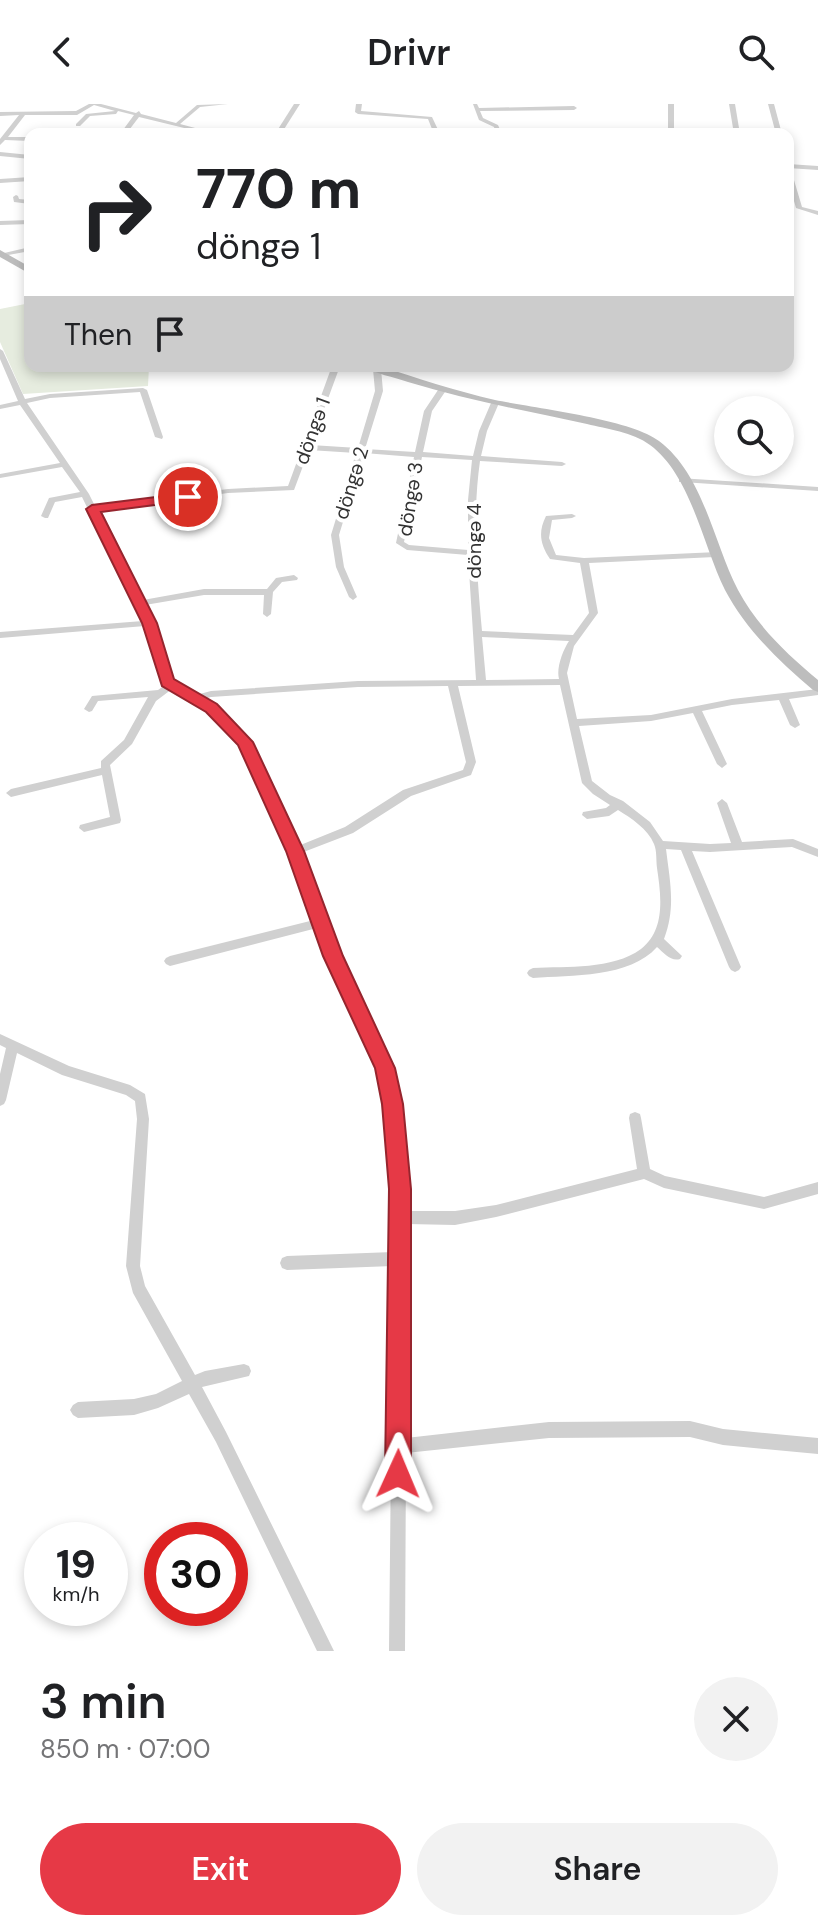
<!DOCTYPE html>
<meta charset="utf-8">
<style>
body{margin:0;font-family:"DM Sans",sans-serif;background:#f2f2f2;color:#202124;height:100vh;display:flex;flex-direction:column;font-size:30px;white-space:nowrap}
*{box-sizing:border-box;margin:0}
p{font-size:26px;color:#757577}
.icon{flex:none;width:44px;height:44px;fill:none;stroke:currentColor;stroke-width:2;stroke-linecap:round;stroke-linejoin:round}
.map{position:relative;height:1547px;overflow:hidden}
.details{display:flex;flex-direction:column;background:#fff;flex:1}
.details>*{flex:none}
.top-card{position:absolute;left:24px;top:24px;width:770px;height:244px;border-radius:16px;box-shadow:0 4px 12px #0003;background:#fff;color:#202124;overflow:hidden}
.buttons{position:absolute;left:714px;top:292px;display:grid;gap:16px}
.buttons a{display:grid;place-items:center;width:80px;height:80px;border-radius:50%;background:#fff;box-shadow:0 4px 12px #0003;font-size:40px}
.speed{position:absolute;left:24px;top:1418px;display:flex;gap:16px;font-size:40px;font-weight:700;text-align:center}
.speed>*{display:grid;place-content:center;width:104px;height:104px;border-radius:50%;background:#fff;box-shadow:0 4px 12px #0003;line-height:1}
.speed small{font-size:20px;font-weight:400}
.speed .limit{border:12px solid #d22;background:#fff;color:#111}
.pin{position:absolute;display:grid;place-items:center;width:68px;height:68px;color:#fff;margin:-34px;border:4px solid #fff;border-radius:50%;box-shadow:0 2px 8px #0007}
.me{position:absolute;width:88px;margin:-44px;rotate:1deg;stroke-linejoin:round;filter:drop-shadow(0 0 6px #0008)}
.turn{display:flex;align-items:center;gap:28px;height:168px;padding:0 40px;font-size:36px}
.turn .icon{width:104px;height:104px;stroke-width:2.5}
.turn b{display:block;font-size:56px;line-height:68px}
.then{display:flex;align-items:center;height:76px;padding:0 40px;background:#0003;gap:16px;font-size:30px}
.round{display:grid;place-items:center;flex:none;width:84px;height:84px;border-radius:42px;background:#f2f2f2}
.overview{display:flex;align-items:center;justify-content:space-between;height:136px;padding:0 40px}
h1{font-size:48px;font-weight:600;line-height:60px}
.cta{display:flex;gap:16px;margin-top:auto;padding:16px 40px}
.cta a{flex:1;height:92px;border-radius:48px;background:#e63946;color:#fff;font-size:32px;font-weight:600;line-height:92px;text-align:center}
.cta a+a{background:#f2f2f2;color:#202124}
header{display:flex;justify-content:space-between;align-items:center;height:104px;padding:0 40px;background:#fff;font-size:36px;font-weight:600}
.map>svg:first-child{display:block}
.green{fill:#e6ecdf}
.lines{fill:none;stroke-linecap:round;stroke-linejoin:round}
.street{fill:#d0d0d0;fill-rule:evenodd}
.secondary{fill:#bdbdbd;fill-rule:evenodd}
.route{fill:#e63946;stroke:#96252e;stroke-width:2}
.labels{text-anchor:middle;stroke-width:8;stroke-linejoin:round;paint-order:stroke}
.far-street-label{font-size:20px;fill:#333;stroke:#fff}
</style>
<header><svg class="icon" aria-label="back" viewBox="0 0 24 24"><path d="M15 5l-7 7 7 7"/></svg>Drivr<svg class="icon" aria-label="search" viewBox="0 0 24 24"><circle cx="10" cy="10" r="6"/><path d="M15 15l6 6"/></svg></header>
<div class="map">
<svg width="818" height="1547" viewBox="0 0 818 1547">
<rect width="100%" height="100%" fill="#fff"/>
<polygon class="green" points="30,199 30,262 149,262 148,282 23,290 0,238 0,205"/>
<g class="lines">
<g class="street">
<polygon points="89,0 101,0 136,9 139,7 141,10 176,19 197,1 228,0 200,3 180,20 218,30 209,30 139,13 126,30 120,30 134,11 118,7 116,10 90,12 80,22 76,22 76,20 86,10 115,7 94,1 77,11 25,11 8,33 30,33 30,37 5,36 0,41 0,35 19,11 0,12 0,8 76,7"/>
<polygon points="294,0 300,0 281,30 275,30"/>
<polygon points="356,0 362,0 361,7 432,13 440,30 434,30 428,15 358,10 355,8"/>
<polygon points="473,0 477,0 479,4 574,2 577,4 574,6 480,7 483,14 498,21 502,30 496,30 494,23 479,16"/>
<rect x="668" y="0" width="6" height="30"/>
<polygon points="729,0 735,0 740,30 734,30"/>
<polygon points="768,0 774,0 782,30 776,30"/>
<polygon points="577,26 581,26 582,30 576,30"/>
<polygon points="0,48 30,51 30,55 0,52"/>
<polygon points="788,60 818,62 818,66 788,64"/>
<polygon points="788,64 791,66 802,103 818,107 818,111 796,104 788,76"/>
<polygon points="30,73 30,77 0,79 0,75"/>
<polygon points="16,91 18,92 19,95 30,96 30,100 14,98 13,93"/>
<polygon points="30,116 30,120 0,121 0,117"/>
<polygon points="30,143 30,147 3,152 0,150"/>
<path d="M 0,245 L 3,247 L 25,295 L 50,290 L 143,284 L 147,286 L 163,333 L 162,335 L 155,333 L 140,288 L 50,294 L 27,299 L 89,390 L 95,402 L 228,385 L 288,382 L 332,262 L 340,262 L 311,341 L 358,344 L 375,287 L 373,265 L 377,263 L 381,265 L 383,287 L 365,345 L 415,348 L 424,307 L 440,283 L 443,283 L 447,285 L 432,307 L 423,348 L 473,352 L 479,327 L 491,299 L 498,297 L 499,299 L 487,327 L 481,352 L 562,358 L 566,360 L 562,362 L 480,357 C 472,413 477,471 482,527 L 573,531 L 589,509 L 580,459 L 550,455 C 540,440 538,428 546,412 L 572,410 L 576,412 L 572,414 L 552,416 L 549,434 L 556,451 L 584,454 L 718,448 L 718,452 L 715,453 L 589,459 L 598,509 L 574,542 L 567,569 L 577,615 L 651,611 L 732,595 L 818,585 L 818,591 L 789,595 L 800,621 L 795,624 L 790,621 L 779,596 L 732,601 L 702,607 L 727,660 L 722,664 L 717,660 L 693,609 L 651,617 L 579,622 L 592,677 L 610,691 L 623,697 L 650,718 L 663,737 L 710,740 L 731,739 L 717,699 L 722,695 L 727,699 L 742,738 L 793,735 L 818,745 L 818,753 L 792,743 L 710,748 L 692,747 L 741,863 L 739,866 L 735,868 L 731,866 L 729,863 L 681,746 L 666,745 C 670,778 676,803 664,835 L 682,852 L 680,855 C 671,858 664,849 657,843 C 630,874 571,871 533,874 L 529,872 L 527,869 L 529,866 L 533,864 C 567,862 612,866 641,845 C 666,826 661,791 657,764 C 656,756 657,747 654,740 C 648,725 631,714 618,706 L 609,712 L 587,715 L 582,711 L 583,708 L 606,704 L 610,701 L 593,690 L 582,679 L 560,581 L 458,582 L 476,658 L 471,671 L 411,692 L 353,729 L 301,749 L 333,838 L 396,981 L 407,1085 L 407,1107 L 455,1107 L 496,1101 L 637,1065 L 629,1014 L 630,1010 L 635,1008 L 640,1010 L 641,1014 L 650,1065 L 665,1072 L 764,1093 L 818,1078 L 818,1090 L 764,1105 L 664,1084 L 644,1075 L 496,1113 L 455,1121 L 407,1120 L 406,1334 L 549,1318 L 690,1317 L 723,1325 L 818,1334 L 818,1350 L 723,1341 L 690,1333 L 549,1334 L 406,1349 L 405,1547 L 389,1547 L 393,1162 L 287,1166 L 282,1164 L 280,1159 L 282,1154 L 287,1152 L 393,1148 L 393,1085 L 384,981 L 317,824 L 170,862 L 166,860 L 164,857 L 166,854 L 170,852 L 314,816 L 290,747 L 241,640 L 208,606 L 172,585 L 156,597 L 132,640 L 110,661 L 121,716 L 120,719 L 84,728 L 79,724 L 80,721 L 110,713 L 102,671 L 11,693 L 6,689 L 11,685 L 101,664 L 101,657 L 124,636 L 148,593 L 98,597 L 92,607 L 89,608 L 84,605 L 92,592 L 158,586 L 165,581 L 162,578 L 145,522 L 0,534 L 0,528 L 143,517 L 82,393 L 55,398 L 48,414 L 45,414 L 41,412 L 49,394 L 80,388 L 62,363 L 0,374 L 0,370 L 60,359 L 20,301 L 0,305 L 0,301 L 18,297 L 0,255 ZM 309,346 L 356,349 L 331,431 L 336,463 L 349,493 L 353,496 L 357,493 L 344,463 L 339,431 L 364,349 L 414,353 L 396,439 L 407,446 L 468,451 L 476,576 L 358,577 L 211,587 L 196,591 L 171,576 L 153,521 L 155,519 L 145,501 L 204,491 L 264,491 L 263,510 L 267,513 L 271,510 L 273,488 L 282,478 L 297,476 L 298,474 L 294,471 L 276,474 L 267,485 L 204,485 L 143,496 L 98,407 L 228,389 L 294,386 ZM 422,353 L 472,356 L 468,396 L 468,446 L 409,441 L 404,438 ZM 482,533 L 569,537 C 563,546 556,564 559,575 L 486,576 ZM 448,582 L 466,658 L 463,666 L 403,686 L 345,723 L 298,742 L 249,636 L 214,602 L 204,595 L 211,593 L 358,583 Z"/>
<polygon points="679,374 818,383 818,387 682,378 679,378"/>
<polygon points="0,930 69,962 130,981 145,990 149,1015 140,1162 145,1182 195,1271 205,1267 244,1260 249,1262 251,1267 249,1272 202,1283 226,1328 334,1547 317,1547 216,1338 189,1290 158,1304 134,1311 78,1314 73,1311 70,1306 73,1301 78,1298 134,1295 156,1290 182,1277 133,1189 126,1162 137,1015 135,997 126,991 62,971 17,949 6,996 4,1000 0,1002 0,970 6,944 0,941"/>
</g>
<g class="secondary">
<polygon points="0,146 30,163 30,170 0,153"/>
<path d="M 363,262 L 379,262 C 417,274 456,287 495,296 C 534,304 631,315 659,337 C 704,371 713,438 738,486 C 757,522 787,550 818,576 L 818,588 L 813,586 C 779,557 746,526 725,486 C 703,442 691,371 650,341 C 633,328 607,325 587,320 C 527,307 467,296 408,278 C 394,273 375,270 363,262 Z"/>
</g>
</g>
<polygon class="route" points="188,389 193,390 193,396 101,408 157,519 174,575 217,600 253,638 304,747 343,852 395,964 403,1000 411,1085 411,1370 407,1379 398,1383 389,1379 385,1370 389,1085 382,1000 375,964 323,852 286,747 238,641 206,608 162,582 142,519 86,405 92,401"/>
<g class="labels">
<g class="far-street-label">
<text transform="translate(312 327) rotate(-70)" y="7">döngə 1</text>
<text transform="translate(351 379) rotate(-73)" y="7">döngə 2</text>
<text transform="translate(410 395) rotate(-81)" y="7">döngə 3</text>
<text transform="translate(474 437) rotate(-90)" y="7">döngə 4</text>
</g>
</g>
</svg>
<div class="buttons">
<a><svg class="icon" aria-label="search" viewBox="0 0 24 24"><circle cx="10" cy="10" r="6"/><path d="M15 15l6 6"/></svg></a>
</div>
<div class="speed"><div>19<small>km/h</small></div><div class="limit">30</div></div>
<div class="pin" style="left:188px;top:393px;background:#d93025"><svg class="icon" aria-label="arrive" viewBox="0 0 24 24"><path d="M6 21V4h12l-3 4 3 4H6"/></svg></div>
<svg class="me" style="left:398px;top:1370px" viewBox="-20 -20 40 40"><path d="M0-17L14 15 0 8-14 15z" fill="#e63946" stroke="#fff" stroke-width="4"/></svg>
<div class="top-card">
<div class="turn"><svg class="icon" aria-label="right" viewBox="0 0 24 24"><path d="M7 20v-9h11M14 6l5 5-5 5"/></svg><div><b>770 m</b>döngə 1</div></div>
<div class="then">Then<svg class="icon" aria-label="arrive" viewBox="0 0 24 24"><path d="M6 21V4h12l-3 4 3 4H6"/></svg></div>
</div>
</div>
<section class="details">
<div class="overview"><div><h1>3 min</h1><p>850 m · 07:00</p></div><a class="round"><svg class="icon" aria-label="close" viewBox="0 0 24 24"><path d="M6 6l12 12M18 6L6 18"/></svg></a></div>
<div class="cta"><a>Exit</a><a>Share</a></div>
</section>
